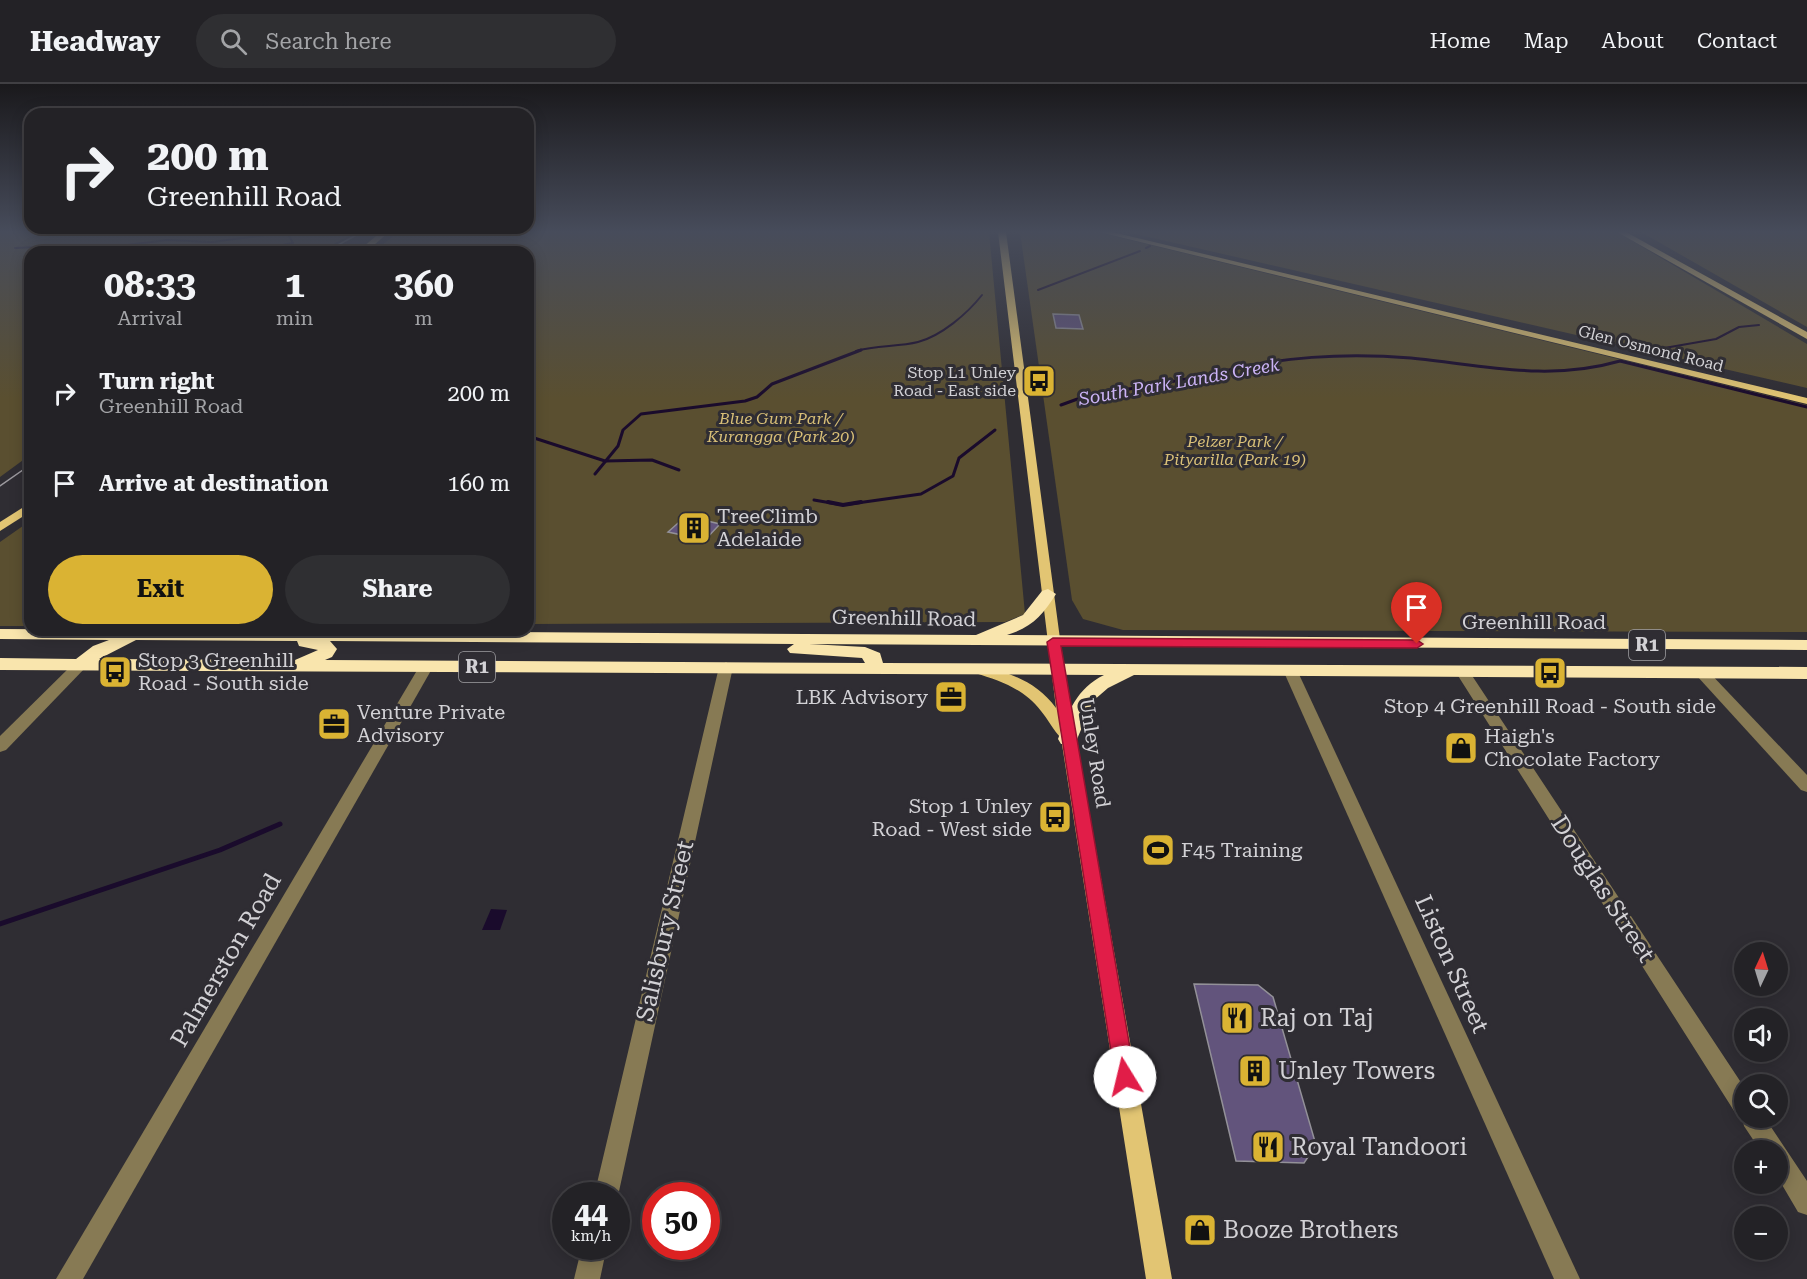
<!DOCTYPE html>
<meta charset="utf-8">
<style>
body{margin:0;font-family:"Roboto Serif",serif;background:#2f2f32;color:#f1f3f6;height:100vh;display:flex;flex-direction:column;font-size:22px;white-space:nowrap}
*{box-sizing:border-box;margin:0}
p{font-size:20px;color:#a3a4a7}
.icon{flex:none;width:33px;height:33px;fill:none;stroke:currentColor;stroke-width:2;stroke-linecap:round;stroke-linejoin:round}
.map{position:relative;flex:1;overflow:hidden}
.drawer{position:absolute;left:24px;top:162px;width:510px;height:390px;display:flex;flex-direction:column;background:#232226;border-radius:18px;box-shadow:0 3px 15px #0003,0 0 0 2px #403f43}
.drawer>*{flex:none}
.guide{position:absolute;left:24px;top:24px;width:510px;height:126px;border-radius:18px;box-shadow:0 3px 15px #0003,0 0 0 2px #403f43;background:#232226;color:#f1f3f6;overflow:hidden}
.needle{width:39px;rotate:4deg}
.buttons{position:absolute;left:1734px;top:858px;display:grid;gap:12px}
.buttons a{display:grid;place-items:center;width:54px;height:54px;border-radius:50%;background:#232226;box-shadow:0 3px 15px #0003,0 0 0 2px #403f43;font-size:30px}
.speed{position:absolute;left:552px;top:1098px;display:flex;gap:12px;font-size:30px;font-weight:700;text-align:center}
.speed>*{display:grid;place-content:center;width:78px;height:78px;border-radius:50%;background:#232226;box-shadow:0 3px 15px #0003,0 0 0 2px #403f43;line-height:1}
.speed small{font-size:15px;font-weight:400}
.speed .limit{border:9px solid #d22;background:#fff;color:#111}
.pin{position:absolute;display:grid;place-items:center;width:51px;height:51px;color:#fff;margin:-62px -26px;border-radius:50% 50% 50% 0;rotate:-45deg;box-shadow:0 0 6px #0007}
.pin .icon{rotate:45deg}
.me{position:absolute;width:66px;margin:-33px;rotate:351deg;stroke-linejoin:round;filter:drop-shadow(0 0 4px #0008)}
.turn{display:flex;align-items:center;gap:21px;height:126px;padding:0 24px;font-size:27px}
.turn .icon{width:78px;height:78px;stroke-width:2.5}
.turn b{display:block;font-size:42px;line-height:51px}
.eta{display:flex;justify-content:space-evenly;align-items:center;height:102px;text-align:center}
.eta b{font-size:36px;font-weight:700;line-height:42px}
.primary-button{display:flex;gap:12px;margin-top:auto;padding:12px 24px}
.primary-button a{flex:1;height:69px;border-radius:36px;background:#dab333;color:#111;font-size:24px;font-weight:700;line-height:69px;text-align:center}
.primary-button a+a{background:#2f2f32;color:#f1f3f6}
ul{padding:0;list-style:none}
li{display:flex;align-items:center;gap:18px;height:90px;padding:0 24px}
li div{flex:1}
li b{display:block;font-size:22px}
li em{font-style:normal}
header{display:flex;align-items:center;gap:36px;box-sizing:border-box;height:84px;padding:0 30px;background:#232226;border-bottom:2px solid #403f43}
header strong{font-size:28px}
nav{display:flex;gap:33px;margin-inline-start:auto;font-size:21px}
.search{width:420px;height:54px;background:#2f2f32;display:flex;align-items:center;gap:15px;box-sizing:border-box;padding:0 21px;border-radius:33px;color:#a3a4a7;font-size:22px}
.map>svg:first-child{display:block}
.green{fill:#5a4f30}
.water{fill:#1a0b2c}
.lines{fill:none;stroke-linecap:round;stroke-linejoin:round}
.stream-far3{stroke:#1a0b2c;stroke-width:2}
.stream-far2{stroke:#1a0b2c;stroke-width:3}
.stream-far1{stroke:#1a0b2c;stroke-width:4}
.stream{stroke:#1a0b2c;stroke-width:5}
.building{fill:#62547c;stroke:#939198;stroke-width:1.5}
.minor{fill:#877a54;fill-rule:evenodd}
.major{fill:#e2c573;fill-rule:evenodd}
.highway{fill:#f9e5ad;fill-rule:evenodd}
.tram{stroke:#9c9a9f;stroke-width:1.5}
.route{fill:#e11d48;stroke:#92132f;stroke-width:1.5}
.labels{text-anchor:middle;stroke-width:6;stroke-linejoin:round;paint-order:stroke}
.far-street-label{font-size:16px;fill:#d2d1d5;stroke:#2f2d33}
.far-poi-label{font-size:16px;fill:#d2d1d5;stroke:#2f2d33;text-anchor:end}
.far-park-label{font-size:16px;font-style:italic;fill:#d8bf77;stroke:#2f2d33}
.far-water-label{font-size:18px;font-style:italic;fill:#ccb4f7;stroke:#2f2d33}
.shield{fill:#2f2d33;stroke:#a1a0a4;stroke-width:1.5}
.shield-label{font-size:18px;font-weight:bold;fill:#d2d1d5}
.poi-label{font-size:20px;fill:#d2d1d5;stroke:#2f2d33;text-anchor:start}
.street-label{font-size:20px;fill:#d2d1d5;stroke:#2f2d33}
.near-street-label{font-size:24px;fill:#d2d1d5;stroke:#2f2d33}
.near-poi-label{font-size:24px;fill:#d2d1d5;stroke:#2f2d33;text-anchor:start}
</style>
<header>
<strong>Headway</strong>
<div class="search"><svg class="icon" aria-label="search" viewBox="0 0 24 24"><circle cx="10" cy="10" r="6"/><path d="M15 15l6 6"/></svg>Search here</div>
<nav><a>Home</a><a>Map</a><a>About</a><a>Contact</a></nav>
</header>
<div class="map">
<svg width="1807" height="1195" viewBox="0 0 1807 1195">
<rect width="100%" height="100%" fill="#2f2d33"/>
<g class="green">
<polygon points="0,148 356,148 318,168 30,168 30,371 0,393"/>
<polygon points="398,148 989,148 1025,530 1005,538 528,540 528,168 374,168"/>
<polygon points="1020,148 1097,148 1807,321 1807,548 1123,546 1083,535 1072,516"/>
<polygon points="1127,148 1617,148 1807,260 1807,304"/>
<polygon points="1641,148 1807,148 1807,243"/>
<polygon points="30,437 30,542 0,542 0,458"/>
</g>
<polygon class="water" points="491,825 507,826 500,846 482,846"/>
<g class="lines">
<g class="stream-far3">
<polyline points="15,164 81,161 111,163 167,156 212,158 281,149 288,150 293,159 249,167"/>
<polyline points="1146,164 1150,162"/>
<polyline points="1038,206 1140,167"/>
<polyline points="1653,266 1716,255 1739,243 1759,241"/>
<path d="M 856,267 C 876,261 898,263 918,258 C 941,252 967,230 982,211"/>
</g>
<g class="stream-far2">
<path d="M 1061,321 L 1083,313 L 1215,290 C 1275,272 1348,269 1411,274 C 1484,281 1547,298 1620,277 L 1807,323"/>
<polyline points="528,352 605,377 652,376 679,386"/>
<polyline points="595,390 618,362 623,346 641,330 745,317 757,313 772,300 861,266"/>
<polyline points="814,416 837,420"/>
<polyline points="850,420 921,410 953,392 959,374 995,346"/>
</g>
<polyline class="stream-far1" points="828,418 843,421 861,418"/>
<polyline class="stream" points="0,840 220,766 280,740"/>
</g>
<g class="building">
<polygon points="1053,230 1079,231 1083,245 1056,244"/>
<polygon points="686,432 720,440 705,456 668,448"/>
<polygon points="1194,900 1258,901 1273,913 1316,1061 1304,1079 1236,1077"/>
</g>
<g class="lines">
<g class="minor">
<polygon points="81,575 86,577 88,580 86,583 6,666 0,668 0,652 76,577"/>
<polygon points="426,578 433,583 83,1195 56,1195 419,583"/>
<polygon points="726,578 733,583 618,1112 616,1116 616,1112 594,1112 719,583"/>
<polygon points="1290,581 1297,586 1580,1195 1554,1195 1283,586"/>
<polygon points="1462,582 1467,584 1744,1003 1744,1034 1765,1034 1807,1097 1807,1131 1798,1128 1778,1094 1778,1066 1760,1066 1744,1042 1742,1032 1736,1030 1455,587"/>
<polygon points="1702,584 1707,586 1807,691 1807,708 1801,706 1697,592 1695,589 1697,586"/>
<polygon points="582,1162 607,1162 600,1195 574,1195"/>
</g>
<g class="major">
<polygon points="381,148 389,148 366,168 357,168"/>
<path d="M 998,148 L 1006,148 L 1064,585 L 1172,1195 L 1146,1195 L 1061,654 C 1053,646 1048,635 1041,627 C 1024,605 1001,597 975,589 L 973,586 L 980,581 C 1010,589 1037,598 1056,624 Z"/>
<polygon points="1099,148 1112,148 1807,314 1807,320"/>
<polygon points="1617,148 1626,148 1807,248 1807,255"/>
<polygon points="30,419 30,428 0,447 0,438"/>
</g>
<path class="highway" d="M 1048,505 L 1056,510 C 1043,531 1031,544 1007,551 L 1807,556 L 1807,566 L 809,560 L 865,563 L 880,569 L 883,579 L 1807,583 L 1807,595 L 1134,591 L 1108,604 L 1093,617 L 1075,660 L 1061,660 L 1058,655 C 1068,628 1077,604 1104,591 L 0,586 L 0,574 L 76,575 L 93,562 L 109,556 L 0,555 L 0,545 L 976,551 L 1023,531 L 1042,507 ZM 136,556 L 297,557 L 299,562 L 318,566 L 295,576 L 99,575 ZM 330,557 L 794,560 L 787,565 L 790,569 L 862,574 L 865,579 L 325,576 L 332,573 L 337,565 Z"/>
<g class="tram">
<polyline points="325,168 362,148"/>
<polyline points="0,402 30,381"/>
</g>
</g>
<linearGradient id="sky" x2="0" y2="1"><stop stop-color="#1a191c"/><stop offset="0.47" stop-color="#474c5b"/><stop offset="1" stop-color="#474c5b" stop-opacity="0"/></linearGradient>
<rect width="1807" height="315" fill="url(#sky)"/>
<polygon class="route" points="1053,554 1417,556 1423,560 1417,564 1061,562 1135,993 1132,1000 1125,1003 1118,1000 1115,993 1047,558"/>
<defs>
<g id="bus-square" transform="scale(1.725)"><rect x="-9" y="-9" width="18" height="18" rx="4" fill="#dab333" stroke="#2f2d33"/><path d="M-5-6H5V4H4V6H2V4H-2V6H-4V4H-5ZM-3.5-4V0h7V-4ZM-3.5 1.2v1.5H-2V1.2ZM2 1.2v1.5H3.5V1.2Z" fill="#111"/></g>
<g id="building-square" transform="scale(1.725)"><rect x="-9" y="-9" width="18" height="18" rx="4" fill="#dab333" stroke="#2f2d33"/><path d="M-4-6H4V6H1V3H-1V6H-4ZM-2.5-4.3h1.7v1.8h-1.7ZM.8-4.3h1.7v1.8H.8ZM-2.5-1h1.7V.8h-1.7ZM.8-1h1.7V.8H.8Z" fill="#111"/></g>
<g id="office-square" transform="scale(1.725)"><rect x="-9" y="-9" width="18" height="18" rx="4" fill="#dab333" stroke="#2f2d33"/><path d="M-6-3h4V-5.5h4V-3h4V5H-6ZM-1-4.5V-3h2v-1.5ZM-6 0V1H6V0Z" fill="#111"/></g>
<g id="shop-square" transform="scale(1.725)"><rect x="-9" y="-9" width="18" height="18" rx="4" fill="#dab333" stroke="#2f2d33"/><path d="M-5-2.5h2.3a2.7 3.5 0 0 1 5.4 0H5L5.5 6h-11ZM-1.5-2.5h3a1.5 2.3 0 0 0-3 0Z" fill="#111"/></g>
<g id="stadium-square" transform="scale(1.725)"><rect x="-9" y="-9" width="18" height="18" rx="4" fill="#dab333" stroke="#2f2d33"/><path d="M0-5a6.5 5 0 1 0 0 10a6.5 5 0 1 0 0-10ZM-3.5-1.8h7v3.6h-7Z" fill="#111"/></g>
<g id="restaurant-square" transform="scale(1.725)"><rect x="-9" y="-9" width="18" height="18" rx="4" fill="#dab333" stroke="#2f2d33"/><path d="M-5-6h1v4h1v-4h1v4h1v-4h1v5L-1.5 .5V6h-2V.5L-5-1ZM5-6V6H3V1.5H1.5Q1.5-4 5-6Z" fill="#111"/></g>
</defs>
<g fill-rule="evenodd">
<use href="#bus-square" x="1039" y="297"/>
<use href="#building-square" x="694" y="444"/>
<use href="#bus-square" x="115" y="588"/>
<use href="#bus-square" x="1550" y="589"/>
<use href="#office-square" x="951" y="613"/>
<use href="#office-square" x="334" y="640"/>
<use href="#shop-square" x="1461" y="664"/>
<use href="#bus-square" x="1055" y="733"/>
<use href="#stadium-square" x="1158" y="766"/>
<use href="#restaurant-square" x="1237" y="934"/>
<use href="#building-square" x="1255" y="987"/>
<use href="#restaurant-square" x="1268" y="1063"/>
<use href="#shop-square" x="1200" y="1146"/>
</g>
<g class="labels">
<g class="far-street-label">
<text transform="translate(1651 264) rotate(14)" y="6">Glen Osmond Road</text>
</g>
<g class="far-poi-label">
<text x="1016" y="294">Stop L1 Unley<tspan x="1016" dy="18">Road - East side</tspan></text>
</g>
<g class="far-park-label">
<text x="781" y="340">Blue Gum Park /<tspan x="781" dy="18">Kurangga (Park 20)</tspan></text>
<text x="1235" y="363">Pelzer Park /<tspan x="1235" dy="18">Pityarilla (Park 19)</tspan></text>
</g>
<g class="far-water-label">
<text transform="translate(1179 298) rotate(-10)" y="6">South Park Lands Creek</text>
</g>
<g class="shield">
<rect x="1629" y="546" width="36" height="30" rx="4.5"/>
<rect x="459" y="568" width="36" height="30" rx="4.5"/>
</g>
<g class="shield-label">
<text x="1647" y="567">R1</text>
<text x="477" y="589">R1</text>
</g>
<g class="poi-label">
<text x="717" y="439">TreeClimb<tspan x="717" dy="23">Adelaide</tspan></text>
<text x="138" y="583">Stop 3 Greenhill<tspan x="138" dy="23">Road - South side</tspan></text>
<text x="928" y="620" text-anchor="end">LBK Advisory</text>
<text x="1550" y="629" text-anchor="middle">Stop 4 Greenhill Road - South side</text>
<text x="357" y="635">Venture Private<tspan x="357" dy="23">Advisory</tspan></text>
<text x="1484" y="659">Haigh's<tspan x="1484" dy="23">Chocolate Factory</tspan></text>
<text x="1032" y="729" text-anchor="end">Stop 1 Unley<tspan x="1032" dy="23">Road - West side</tspan></text>
<text x="1181" y="773">F45 Training</text>
</g>
<g class="street-label">
<text transform="translate(904 534) rotate(1)" y="7">Greenhill Road</text>
<text x="1534" y="545">Greenhill Road</text>
<text transform="translate(1095 669) rotate(81)" y="7">Unley Road</text>
</g>
<g class="near-street-label">
<text transform="translate(1603 805) rotate(57)" y="8">Douglas Street</text>
<text transform="translate(665 847) rotate(-77)" y="8">Salisbury Street</text>
<text transform="translate(226 876) rotate(-60)" y="8">Palmerston Road</text>
<text transform="translate(1452 880) rotate(66)" y="8">Liston Street</text>
</g>
<g class="near-poi-label">
<text x="1260" y="942">Raj on Taj</text>
<text x="1278" y="995">Unley Towers</text>
<text x="1291" y="1071">Royal Tandoori</text>
<text x="1223" y="1154">Booze Brothers</text>
</g>
</g>
</svg>
<div class="buttons">
<a><svg class="needle" viewBox="-14 -14 28 28"><path d="M0-13l5 13h-10z" fill="#e53935"/><path d="M0 13l5-13h-10z" fill="#a3a4a7"/></svg></a>
<a><svg class="icon" aria-label="sound" viewBox="0 0 24 24"><path d="M4 9h4l5-4v14l-5-4H4zM17 9q2 3 0 6"/></svg></a>
<a><svg class="icon" aria-label="search" viewBox="0 0 24 24"><circle cx="10" cy="10" r="6"/><path d="M15 15l6 6"/></svg></a>
<a>+</a>
<a>−</a>
</div>
<div class="speed"><div>44<small>km/h</small></div><div class="limit">50</div></div>
<div class="pin" style="left:1417px;top:560px;background:#d93025"><svg class="icon" aria-label="arrive" viewBox="0 0 24 24"><path d="M6 21V4h12l-3 4 3 4H6"/></svg></div>
<svg class="me" style="left:1125px;top:993px" viewBox="-20 -20 40 40"><circle r="19" fill="#fff"/><path d="M0-13L10 11 0 6-10 11z" fill="#e11d48"/></svg>
<div class="guide">
<div class="turn"><svg class="icon" aria-label="right" viewBox="0 0 24 24"><path d="M7 20v-9h11M14 6l5 5-5 5"/></svg><div><b>200 m</b>Greenhill Road</div></div>
</div>
<section class="drawer">
<div class="eta">
<div><b>08:33</b><p>Arrival</p></div>
<div><b>1</b><p>min</p></div>
<div><b>360</b><p>m</p></div>
</div>
<ul>
<li><svg class="icon" aria-label="right" viewBox="0 0 24 24"><path d="M7 20v-9h11M14 6l5 5-5 5"/></svg><div><b>Turn right</b><p>Greenhill Road</p></div><em>200 m</em></li>
<li><svg class="icon" aria-label="arrive" viewBox="0 0 24 24"><path d="M6 21V4h12l-3 4 3 4H6"/></svg><div><b>Arrive at destination</b></div><em>160 m</em></li>
</ul>
<div class="primary-button"><a>Exit</a><a>Share</a></div>
</section>
</div>
